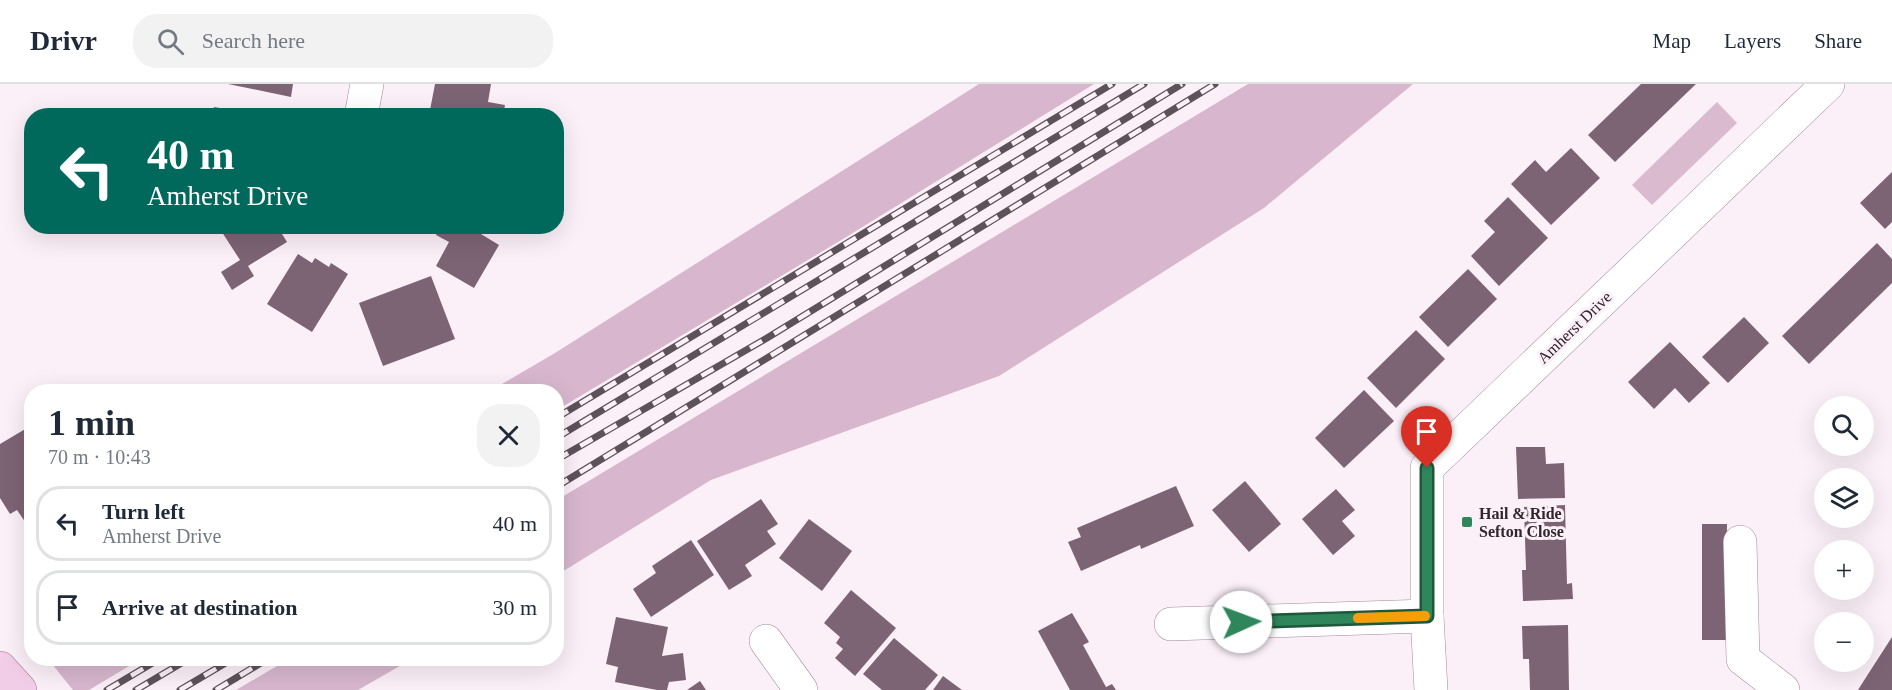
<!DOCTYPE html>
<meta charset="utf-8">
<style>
body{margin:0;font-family:Georgia,serif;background:#f2f2f3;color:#1f2937;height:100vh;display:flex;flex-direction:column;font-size:22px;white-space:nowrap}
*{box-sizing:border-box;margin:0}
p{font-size:20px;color:#747a83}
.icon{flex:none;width:33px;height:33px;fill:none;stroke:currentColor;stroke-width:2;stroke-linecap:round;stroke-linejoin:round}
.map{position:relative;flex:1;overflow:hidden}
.drawer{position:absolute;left:24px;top:300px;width:540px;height:282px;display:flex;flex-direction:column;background:#fff;border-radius:24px;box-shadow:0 6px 24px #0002}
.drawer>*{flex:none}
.banner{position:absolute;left:24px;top:24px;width:540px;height:126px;border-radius:24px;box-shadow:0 6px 24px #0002;background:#00695c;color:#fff;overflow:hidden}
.tools{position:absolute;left:1814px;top:312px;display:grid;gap:12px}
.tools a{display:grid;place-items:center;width:60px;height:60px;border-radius:50%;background:#fff;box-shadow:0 6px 24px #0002;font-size:30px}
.pin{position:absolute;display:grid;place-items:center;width:51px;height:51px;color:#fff;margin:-62px -26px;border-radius:50% 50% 50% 0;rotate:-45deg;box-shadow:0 0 6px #0007}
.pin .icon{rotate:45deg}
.me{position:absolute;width:66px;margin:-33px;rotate:88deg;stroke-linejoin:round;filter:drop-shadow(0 0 4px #0008)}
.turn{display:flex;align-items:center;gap:21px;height:126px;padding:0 24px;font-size:27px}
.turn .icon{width:78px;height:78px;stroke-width:2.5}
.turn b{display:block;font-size:42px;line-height:51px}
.round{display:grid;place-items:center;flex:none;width:63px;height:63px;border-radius:24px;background:#f2f2f3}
.summary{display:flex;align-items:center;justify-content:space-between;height:102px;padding:0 24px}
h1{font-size:36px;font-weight:600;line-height:45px}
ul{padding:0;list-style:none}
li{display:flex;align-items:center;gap:18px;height:75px;margin:0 12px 9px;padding:0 12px;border:3px solid #e0e1e3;border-radius:24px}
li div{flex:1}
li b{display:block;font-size:22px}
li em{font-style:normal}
header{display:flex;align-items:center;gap:36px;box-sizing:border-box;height:84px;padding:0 30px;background:#fff;border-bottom:2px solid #e0e1e3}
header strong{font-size:28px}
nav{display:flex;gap:33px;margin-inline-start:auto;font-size:21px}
.search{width:420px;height:54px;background:#f2f2f3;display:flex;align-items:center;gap:15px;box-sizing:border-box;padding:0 21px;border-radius:24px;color:#747a83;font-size:22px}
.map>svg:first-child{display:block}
.green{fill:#dabacf}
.forest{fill:#d8b7ce}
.building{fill:#7d6475}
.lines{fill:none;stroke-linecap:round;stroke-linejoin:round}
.minor-casing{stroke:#a2889a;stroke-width:34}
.major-casing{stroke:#a97d9c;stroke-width:34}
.minor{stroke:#fff;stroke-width:33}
.major{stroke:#f2cde8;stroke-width:33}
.rail-casing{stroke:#5e525a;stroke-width:7}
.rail{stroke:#fcf0f8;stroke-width:4.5;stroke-dasharray:14;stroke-linecap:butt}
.route-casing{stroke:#1f573b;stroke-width:15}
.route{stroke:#2f865b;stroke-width:10}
.slow{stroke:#f59e0b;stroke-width:10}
.poi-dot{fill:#2f865b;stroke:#fcf0f8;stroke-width:2}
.labels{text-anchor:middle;stroke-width:6;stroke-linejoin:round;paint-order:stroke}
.street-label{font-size:16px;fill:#30252d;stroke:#fcf0f8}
.poi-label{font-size:16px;font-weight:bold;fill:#30252d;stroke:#fcf0f8;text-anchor:start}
</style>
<header>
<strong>Drivr</strong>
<div class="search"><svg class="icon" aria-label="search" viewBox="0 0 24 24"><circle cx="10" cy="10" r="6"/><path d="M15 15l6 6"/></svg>Search here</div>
<nav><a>Map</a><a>Layers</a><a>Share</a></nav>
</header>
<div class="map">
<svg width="1892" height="606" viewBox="0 0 1892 606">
<rect width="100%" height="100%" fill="#fcf0f8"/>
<polygon class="green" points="1717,18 1737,39 1652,121 1632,101"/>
<g class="forest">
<polygon points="979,0 1094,0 843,155 557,326 556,308 490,307 555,269"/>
<polygon points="1248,0 1413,0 1264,124 999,292 711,396 557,491 557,416"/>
<polygon points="48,575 141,575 89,606 73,606"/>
<polygon points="289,575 289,574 412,575 358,606 236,606"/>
</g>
<g class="building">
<polygon points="228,0 293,0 291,13"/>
<polygon points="435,0 491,0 488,18 505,21 503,32 463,32 430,26"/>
<polygon points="1641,0 1696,0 1615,78 1588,51"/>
<polygon points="214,23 254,30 254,32 212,32"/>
<polygon points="1571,64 1600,94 1551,141 1511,100 1535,76 1546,88"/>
<polygon points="1892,88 1892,138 1885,145 1860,119"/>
<polygon points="1508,113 1548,154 1499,202 1471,172 1495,148 1484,137"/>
<polygon points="218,142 277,142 287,158 248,182 254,192 232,206 221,188 240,176"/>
<polygon points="441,142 486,142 481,150 499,161 474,204 436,182 449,158 436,151"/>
<polygon points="1877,159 1892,175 1892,199 1809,280 1782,252"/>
<polygon points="298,170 312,179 315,174 329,183 331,179 348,190 312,248 267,220"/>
<polygon points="1468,185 1497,215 1448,263 1419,233"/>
<polygon points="431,192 455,255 383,282 359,219"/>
<polygon points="1744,233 1769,259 1728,299 1702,273"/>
<polygon points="1416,246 1445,275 1396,324 1367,294"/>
<polygon points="1670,258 1710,299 1689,319 1675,304 1654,325 1628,298"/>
<polygon points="1364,306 1394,337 1344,384 1315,354"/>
<polygon points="32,341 32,448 17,426 10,430 0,414 0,360"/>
<polygon points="1516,363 1545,363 1546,380 1564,379 1565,414 1518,415"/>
<polygon points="1245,397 1281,440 1249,468 1212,426"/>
<polygon points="1176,402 1194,442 1141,465 1140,461 1081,487 1068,458 1081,453 1077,444"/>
<polygon points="1336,405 1355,426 1342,437 1355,452 1333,471 1302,435"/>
<polygon points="761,415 778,440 767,447 776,460 745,481 752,492 729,506 697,457"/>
<polygon points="1565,421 1567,500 1572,499 1573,515 1523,517 1522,486 1526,486 1524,423"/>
<polygon points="809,435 852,467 822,507 779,474"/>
<polygon points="1702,440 1727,440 1726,556 1702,556"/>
<polygon points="691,456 714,491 651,533 633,505 656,489 652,482"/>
<polygon points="851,506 896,544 855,592 835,574 843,565 836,559 840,553 824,539"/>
<polygon points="1072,529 1089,558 1083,561 1106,603 1112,600 1116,606 1070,606 1038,547"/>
<polygon points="616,533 668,543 662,572 683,569 686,596 669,598 667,606 657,606 615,598 618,583 606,580"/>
<polygon points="1568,541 1569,606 1530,606 1529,575 1523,575 1522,542"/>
<polygon points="1892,553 1892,606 1858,606 1863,598"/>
<polygon points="894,554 938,591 925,606 882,606 863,590"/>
<polygon points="943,592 962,606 933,606"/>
<polygon points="700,597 706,606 687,606"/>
</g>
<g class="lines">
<g class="minor-casing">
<g id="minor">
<polyline points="361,32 367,0"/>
<polyline points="1740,458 1743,575 1783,606"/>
<polyline points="1171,540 1427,532"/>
<polyline points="766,557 801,606"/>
<polyline points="1431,606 1427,532 1427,384 1828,0"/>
</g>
</g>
<g class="major-casing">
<polyline id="major" points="0,584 20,606"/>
</g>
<use href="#minor" class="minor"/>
<use href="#major" class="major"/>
<g class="rail-casing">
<g id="rail">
<polyline points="556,334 1112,0"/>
<polyline points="556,354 1144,0"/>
<polyline points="556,376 767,254 1182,0"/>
<polyline points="556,403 1215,0"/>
<polyline points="107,606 161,574"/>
<polyline points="136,606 190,574"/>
<polyline points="180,606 234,574"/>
<polyline points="216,606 269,574"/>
</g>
</g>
<use href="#rail" class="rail"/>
</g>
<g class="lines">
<g class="route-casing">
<polyline id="route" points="1241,538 1427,532 1427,384"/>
</g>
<use href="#route" class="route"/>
<polyline class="slow" points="1358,534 1425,532"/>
</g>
<rect class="poi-dot" x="1461" y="432" width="12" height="12" rx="3"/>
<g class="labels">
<g class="street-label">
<text transform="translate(1574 243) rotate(-44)" y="6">Amherst Drive</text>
</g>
<g class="poi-label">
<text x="1479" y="435">Hail &amp; Ride<tspan x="1479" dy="18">Sefton Close</tspan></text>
</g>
</g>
</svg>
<div class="tools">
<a><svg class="icon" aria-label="search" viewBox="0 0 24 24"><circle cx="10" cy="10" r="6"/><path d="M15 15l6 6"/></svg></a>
<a><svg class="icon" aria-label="layers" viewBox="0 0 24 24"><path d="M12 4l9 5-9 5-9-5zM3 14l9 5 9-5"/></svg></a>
<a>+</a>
<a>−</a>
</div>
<div class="pin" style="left:1427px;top:384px;background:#d93025"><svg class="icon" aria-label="arrive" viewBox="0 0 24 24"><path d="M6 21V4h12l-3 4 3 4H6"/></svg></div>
<svg class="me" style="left:1241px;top:538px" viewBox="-20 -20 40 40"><circle r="19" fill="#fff"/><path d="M0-13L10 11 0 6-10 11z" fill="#2f865b"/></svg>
<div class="banner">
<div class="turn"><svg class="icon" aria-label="left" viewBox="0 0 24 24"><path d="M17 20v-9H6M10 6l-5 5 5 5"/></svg><div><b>40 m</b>Amherst Drive</div></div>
</div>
<section class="drawer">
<div class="summary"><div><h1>1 min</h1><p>70 m · 10:43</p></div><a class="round"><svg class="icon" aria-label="close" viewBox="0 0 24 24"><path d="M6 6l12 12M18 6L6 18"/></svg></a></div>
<ul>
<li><svg class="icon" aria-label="left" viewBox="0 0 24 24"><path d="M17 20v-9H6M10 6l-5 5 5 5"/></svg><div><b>Turn left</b><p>Amherst Drive</p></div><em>40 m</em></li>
<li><svg class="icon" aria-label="arrive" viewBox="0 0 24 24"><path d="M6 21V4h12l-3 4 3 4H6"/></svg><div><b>Arrive at destination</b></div><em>30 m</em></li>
</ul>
</section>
</div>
